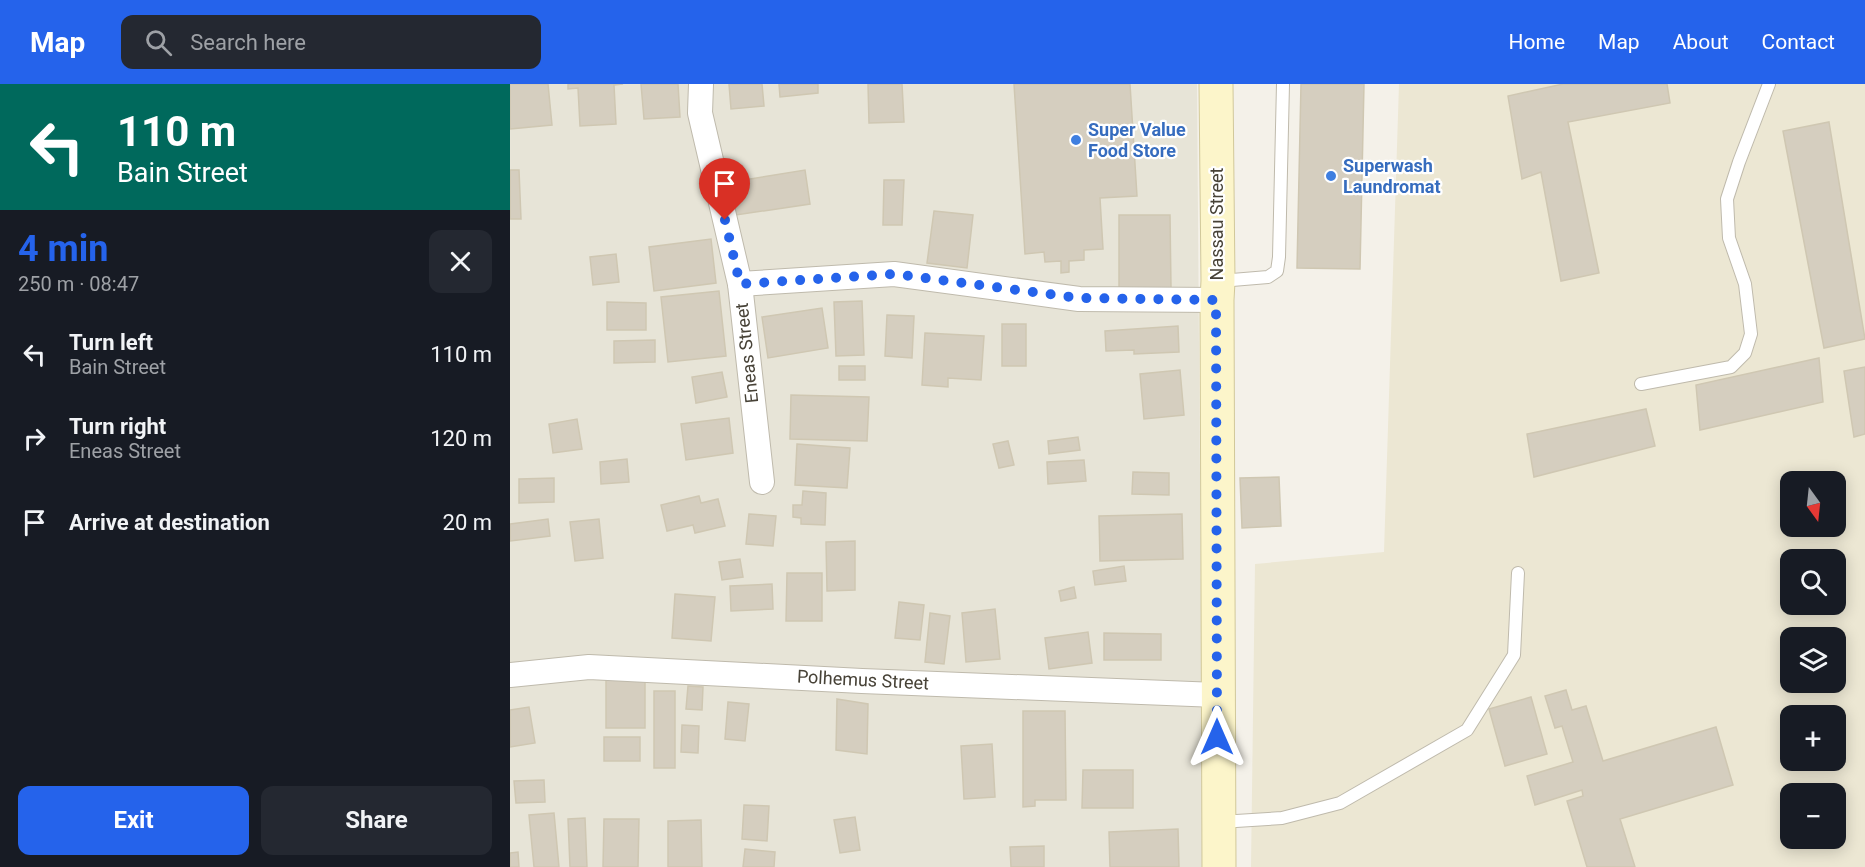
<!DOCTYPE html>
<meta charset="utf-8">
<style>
body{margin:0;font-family:Roboto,sans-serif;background:#242831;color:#f1f3f6;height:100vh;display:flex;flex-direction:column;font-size:22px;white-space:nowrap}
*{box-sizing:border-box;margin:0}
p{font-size:20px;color:#9ea1a6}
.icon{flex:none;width:33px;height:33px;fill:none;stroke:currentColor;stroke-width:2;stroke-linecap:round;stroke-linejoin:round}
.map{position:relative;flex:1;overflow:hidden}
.drawer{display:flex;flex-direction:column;background:#171b24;width:510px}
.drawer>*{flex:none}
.hud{background:#00695c;color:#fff;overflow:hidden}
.needle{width:39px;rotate:165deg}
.fabs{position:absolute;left:1270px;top:387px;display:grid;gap:12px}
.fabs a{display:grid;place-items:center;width:66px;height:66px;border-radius:12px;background:#171b24;box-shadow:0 3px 15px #0003;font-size:30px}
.pin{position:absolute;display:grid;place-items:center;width:51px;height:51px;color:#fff;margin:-62px -26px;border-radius:50% 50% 50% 0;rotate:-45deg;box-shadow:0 0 6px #0007}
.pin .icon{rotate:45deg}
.me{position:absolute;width:66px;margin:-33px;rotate:0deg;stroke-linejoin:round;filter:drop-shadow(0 0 4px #0008)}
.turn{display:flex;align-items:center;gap:21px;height:126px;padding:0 18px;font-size:27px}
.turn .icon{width:78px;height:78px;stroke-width:2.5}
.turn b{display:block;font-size:42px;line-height:51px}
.round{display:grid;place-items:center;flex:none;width:63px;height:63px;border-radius:12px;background:#242831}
.head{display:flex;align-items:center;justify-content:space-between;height:102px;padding:0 18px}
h1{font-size:36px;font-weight:700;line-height:45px;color:#2563eb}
.primary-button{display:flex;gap:12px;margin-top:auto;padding:12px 18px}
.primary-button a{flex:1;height:69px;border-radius:12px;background:#2563eb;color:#fff;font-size:24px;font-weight:700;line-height:69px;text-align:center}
.primary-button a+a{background:#242831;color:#f1f3f6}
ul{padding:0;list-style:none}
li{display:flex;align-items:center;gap:18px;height:84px;padding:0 18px}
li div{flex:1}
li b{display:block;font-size:22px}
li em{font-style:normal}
header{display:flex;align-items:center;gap:36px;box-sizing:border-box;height:84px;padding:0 30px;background:#2563eb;color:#fff}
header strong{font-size:28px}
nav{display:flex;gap:33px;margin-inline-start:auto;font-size:21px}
.search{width:420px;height:54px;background:#242831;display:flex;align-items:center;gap:15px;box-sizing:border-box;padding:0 21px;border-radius:12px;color:#9ea1a6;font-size:22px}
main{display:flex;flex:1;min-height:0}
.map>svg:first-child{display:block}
.residential{fill:#e7e4d7}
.education{fill:#ece7d3;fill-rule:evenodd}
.building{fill:#d5cebf;stroke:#cfc7b2;stroke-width:1.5}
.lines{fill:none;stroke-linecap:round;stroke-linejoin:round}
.lane-casing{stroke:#bfbaac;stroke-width:14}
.street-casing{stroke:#bfbaac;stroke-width:26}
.secondary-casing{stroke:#d1c89a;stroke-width:35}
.lane{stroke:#fff;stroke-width:12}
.street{stroke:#fff;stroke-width:24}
.secondary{stroke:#fcf5ca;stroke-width:33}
.route{stroke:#2563eb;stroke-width:10;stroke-dasharray:0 18}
.shop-dot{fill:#3f7fe0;stroke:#fff;stroke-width:2}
.labels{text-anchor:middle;stroke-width:4.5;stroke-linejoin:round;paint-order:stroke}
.shop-label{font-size:18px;font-weight:bold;fill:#366cbe;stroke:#fff;text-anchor:start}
.street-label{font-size:18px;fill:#474237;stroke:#fff}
</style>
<header>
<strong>Map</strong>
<div class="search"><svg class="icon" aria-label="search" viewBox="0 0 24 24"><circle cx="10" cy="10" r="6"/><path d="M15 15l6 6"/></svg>Search here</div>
<nav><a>Home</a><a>Map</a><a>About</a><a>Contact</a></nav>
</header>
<main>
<section class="drawer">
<div class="hud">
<div class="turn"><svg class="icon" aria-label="left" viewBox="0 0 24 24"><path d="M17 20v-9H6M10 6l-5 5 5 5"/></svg><div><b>110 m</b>Bain Street</div></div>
</div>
<div class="head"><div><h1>4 min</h1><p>250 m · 08:47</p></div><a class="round"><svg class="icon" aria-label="close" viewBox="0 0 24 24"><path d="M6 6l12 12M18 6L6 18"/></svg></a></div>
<ul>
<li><svg class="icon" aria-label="left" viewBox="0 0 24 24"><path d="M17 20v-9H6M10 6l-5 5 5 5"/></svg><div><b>Turn left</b><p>Bain Street</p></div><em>110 m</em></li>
<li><svg class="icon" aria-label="right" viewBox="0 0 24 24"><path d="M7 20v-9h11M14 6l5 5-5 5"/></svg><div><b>Turn right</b><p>Eneas Street</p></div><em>120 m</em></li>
<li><svg class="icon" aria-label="arrive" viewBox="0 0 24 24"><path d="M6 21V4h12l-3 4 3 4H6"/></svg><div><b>Arrive at destination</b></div><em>20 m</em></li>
</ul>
<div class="primary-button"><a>Exit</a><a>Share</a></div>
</section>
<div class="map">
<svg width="1355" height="783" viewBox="0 0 1355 783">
<rect width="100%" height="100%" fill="#f4f1e9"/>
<polygon class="residential" points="0,0 687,0 693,783 0,783"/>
<path class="education" d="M 889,0 L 1355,0 L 1355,783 L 741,783 L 745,480 L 874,468 ZM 1281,398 L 1326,398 L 1326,442 L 1281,442 ZM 1281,476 L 1326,476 L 1326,520 L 1281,520 ZM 1281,554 L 1326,554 L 1326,598 L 1281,598 ZM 1281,632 L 1326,632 L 1326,676 L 1281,676 ZM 1281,710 L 1326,710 L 1326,754 L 1281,754 Z"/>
<g class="building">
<polygon points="0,0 38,0 42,41 0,45"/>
<polygon points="58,0 113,0 104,1 106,40 70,42 68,4 58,5"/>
<polygon points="131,0 168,0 170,33 134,35"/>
<polygon points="219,0 252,0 254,22 221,25"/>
<polygon points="269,0 308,0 308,9 270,13"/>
<polygon points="358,0 392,0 394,38 359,39"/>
<polygon points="504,0 620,0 627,112 590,114 593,165 574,166 574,176 559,177 559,188 551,189 551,177 535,178 534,168 515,170"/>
<polygon points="791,0 854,0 850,185 787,184"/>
<polygon points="1053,0 1157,0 1160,19 1058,38 1089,189 1051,197 1031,88 1012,95 998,12"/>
<polygon points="1319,38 1355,255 1314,264 1273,47"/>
<polygon points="0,86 9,86 11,135 0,135"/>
<polygon points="295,86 300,120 226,131 221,98"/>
<polygon points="374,96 394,96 392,141 373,141"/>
<polygon points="424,127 463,131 457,184 417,179"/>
<polygon points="609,131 660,131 661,204 609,205"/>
<polygon points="201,155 206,199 144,207 139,163"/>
<polygon points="106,170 109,198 83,201 80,173"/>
<polygon points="209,207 216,272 158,278 151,213"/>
<polygon points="352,217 354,271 326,272 324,218"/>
<polygon points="97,218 136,219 136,246 97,246"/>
<polygon points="312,224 318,264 258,274 252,233"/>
<polygon points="377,231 404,232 402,274 375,272"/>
<rect x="492" y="240" width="24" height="42"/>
<polygon points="668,242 669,268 624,270 624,266 596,267 595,247"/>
<polygon points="415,249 474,252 471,296 438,294 438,303 412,301"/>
<polygon points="145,256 145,278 104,279 104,257"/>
<polygon points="1309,274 1313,318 1190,346 1186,301"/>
<rect x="329" y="282" width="26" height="14"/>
<polygon points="1355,283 1355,350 1344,353 1334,287"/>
<polygon points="670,286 674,331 634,335 630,290"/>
<polygon points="212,288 217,313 186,319 182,293"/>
<polygon points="281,311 359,313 357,357 280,355"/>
<polygon points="1136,325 1145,362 1024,393 1017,350"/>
<polygon points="219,334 223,369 176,376 171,340"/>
<polygon points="67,335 72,365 43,369 39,340"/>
<polygon points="568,353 570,366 539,370 538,357"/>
<polygon points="498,357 504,381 489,384 483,360"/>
<polygon points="287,360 340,364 337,404 285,401"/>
<polygon points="117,375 119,398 91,400 90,378"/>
<polygon points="574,376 576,397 538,400 537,378"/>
<polygon points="623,388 659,389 659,411 622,410"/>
<polygon points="769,393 771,442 732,444 730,394"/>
<polygon points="44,394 44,418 9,419 9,395"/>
<polygon points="293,407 316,409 315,441 291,440 291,434 283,433 283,421 292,421"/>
<polygon points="189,412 191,419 208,415 215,442 185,449 183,441 157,447 151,421"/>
<polygon points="239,430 266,432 263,462 236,460"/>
<polygon points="672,430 673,475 590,477 589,432"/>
<polygon points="38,435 40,452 0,457 0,440"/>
<polygon points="89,435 93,474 65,477 60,438"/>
<polygon points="345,457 345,506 317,507 316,458"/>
<polygon points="230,475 233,493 212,496 209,478"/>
<polygon points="614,482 616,497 585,501 583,487"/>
<polygon points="277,489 312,489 312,537 276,537"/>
<polygon points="262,500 263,525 221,527 220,502"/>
<polygon points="564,503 566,514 551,517 549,507"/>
<polygon points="165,510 205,513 201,557 162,554"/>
<polygon points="389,518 414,521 410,556 385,554"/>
<polygon points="485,525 490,575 456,578 452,529"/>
<polygon points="420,529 440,532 434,580 415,578"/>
<polygon points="578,548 582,579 539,585 535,554"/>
<polygon points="594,549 651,550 651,576 594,576"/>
<polygon points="135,589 135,644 96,644 96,590"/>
<polygon points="178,602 193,603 192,626 176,625"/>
<polygon points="1056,606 1062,626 1076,622 1093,677 1206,643 1223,701 1110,735 1125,783 1077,783 1057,717 1073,712 1072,706 1025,721 1017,692 1063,678 1052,642 1045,644 1035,612"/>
<rect x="144" y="607" width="21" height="77"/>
<polygon points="1021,613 1037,670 995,682 979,625"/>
<polygon points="327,615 358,620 357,670 326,666"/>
<polygon points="218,618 239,620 235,657 215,655"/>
<polygon points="19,623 25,659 0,663 0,626"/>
<polygon points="513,627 555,627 556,716 525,716 525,722 513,723"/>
<polygon points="172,641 189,642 188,669 171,668"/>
<rect x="94" y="653" width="36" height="24"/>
<polygon points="482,660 485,713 454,715 451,662"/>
<polygon points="573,686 623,686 623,724 572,724"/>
<polygon points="34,696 35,718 6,719 4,697"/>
<polygon points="234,721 259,722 257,757 232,755"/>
<polygon points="44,729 49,783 24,783 19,731"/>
<polygon points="345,733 350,766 330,769 324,736"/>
<polygon points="75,734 77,783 60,783 58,735"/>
<polygon points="94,735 129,735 128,783 93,783"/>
<polygon points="191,736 192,783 158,783 158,737"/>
<polygon points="668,745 669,783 600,783 599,748"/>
<polygon points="534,762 534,783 501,783 500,763"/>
<polygon points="235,765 265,768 264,783 233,783"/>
<polygon points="8,768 9,783 0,783 0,769"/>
</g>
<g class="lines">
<g class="lane-casing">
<g id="lane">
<polyline points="710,197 758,193 767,187 769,173 773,0"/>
<polyline points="1131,300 1221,283 1235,269 1241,250 1235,200 1219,154 1217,115 1229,78 1259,0"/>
<polyline points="710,738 772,734 830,719 957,646 1004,571 1008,489"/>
</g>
</g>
<g class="street-casing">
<g id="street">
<polyline points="191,0 190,29 230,200 252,398"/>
<polyline points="230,200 384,190 569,215 707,216"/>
<polyline points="0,591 79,583 352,597 707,611"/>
</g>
</g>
<g class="secondary-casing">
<polyline id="secondary" points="706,0 708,197 707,216 709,783"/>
</g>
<use href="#lane" class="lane"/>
<use href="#street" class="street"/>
<use href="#secondary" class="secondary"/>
</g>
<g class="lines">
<polyline class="route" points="215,136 230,200 384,190 569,214 706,216 707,653"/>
</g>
<g class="shop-dot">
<circle cx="566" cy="56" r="6"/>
<circle cx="821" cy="92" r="6"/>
</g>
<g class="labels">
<g class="shop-label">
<text x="578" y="52">Super Value<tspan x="578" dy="21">Food Store</tspan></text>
<text x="833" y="88">Superwash<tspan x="833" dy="21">Laundromat</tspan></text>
</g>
<g class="street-label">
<text transform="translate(707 140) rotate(-90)" y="6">Nassau Street</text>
<text transform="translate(237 269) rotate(-96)" y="6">Eneas Street</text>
<text transform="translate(353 596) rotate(3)" y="6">Polhemus Street</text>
</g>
</g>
</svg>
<div class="fabs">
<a><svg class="needle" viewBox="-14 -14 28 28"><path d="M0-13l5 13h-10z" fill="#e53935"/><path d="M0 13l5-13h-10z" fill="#9ea1a6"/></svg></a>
<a><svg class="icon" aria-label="search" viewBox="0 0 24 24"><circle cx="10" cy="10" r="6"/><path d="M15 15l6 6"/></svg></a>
<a><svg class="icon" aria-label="layers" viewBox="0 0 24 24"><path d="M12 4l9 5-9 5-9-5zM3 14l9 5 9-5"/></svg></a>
<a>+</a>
<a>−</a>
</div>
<div class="pin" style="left:215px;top:136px;background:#d93025"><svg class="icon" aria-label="arrive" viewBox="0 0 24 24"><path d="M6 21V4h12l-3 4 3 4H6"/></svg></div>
<svg class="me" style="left:707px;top:653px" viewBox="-20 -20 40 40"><path d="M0-17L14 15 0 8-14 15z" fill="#2563eb" stroke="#fff" stroke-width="4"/></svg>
</div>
</main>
